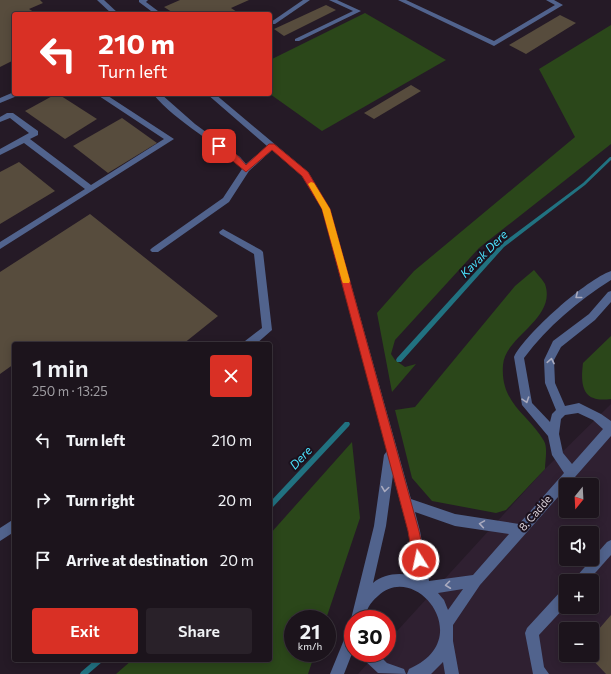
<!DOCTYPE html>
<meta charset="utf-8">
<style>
body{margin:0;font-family:Commissioner,sans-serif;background:#292129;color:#f1f3f6;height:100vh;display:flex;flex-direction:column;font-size:15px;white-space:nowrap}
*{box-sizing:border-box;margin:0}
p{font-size:13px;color:#a09ea3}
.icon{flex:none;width:22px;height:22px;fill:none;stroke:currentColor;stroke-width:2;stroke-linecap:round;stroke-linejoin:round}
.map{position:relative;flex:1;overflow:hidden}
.details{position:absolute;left:12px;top:342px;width:260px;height:320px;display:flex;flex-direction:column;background:#1c141c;border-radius:4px;box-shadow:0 2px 10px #0003,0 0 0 1px #3a333b}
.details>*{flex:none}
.hud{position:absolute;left:12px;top:12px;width:260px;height:84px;border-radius:4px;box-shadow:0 2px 10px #0003,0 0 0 1px #3a333b;background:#d93025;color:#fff;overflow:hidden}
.needle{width:26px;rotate:198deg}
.controls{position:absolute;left:559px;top:478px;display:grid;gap:8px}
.controls a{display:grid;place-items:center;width:40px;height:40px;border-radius:4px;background:#1c141c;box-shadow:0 2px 10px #0003,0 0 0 1px #3a333b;font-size:20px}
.speed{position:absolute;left:284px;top:610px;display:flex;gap:8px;font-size:20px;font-weight:700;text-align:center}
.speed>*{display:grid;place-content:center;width:52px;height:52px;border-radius:50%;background:#1c141c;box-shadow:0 2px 10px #0003,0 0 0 1px #3a333b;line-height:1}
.speed small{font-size:10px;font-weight:400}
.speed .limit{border:6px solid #d22;background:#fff;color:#111}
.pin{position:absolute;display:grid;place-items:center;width:34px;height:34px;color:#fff;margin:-17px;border-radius:8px;box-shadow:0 2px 6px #0006}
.me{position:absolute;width:44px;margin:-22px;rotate:350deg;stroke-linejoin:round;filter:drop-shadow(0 0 3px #0008)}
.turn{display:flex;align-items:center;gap:14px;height:84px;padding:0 20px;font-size:18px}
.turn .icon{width:52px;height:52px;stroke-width:2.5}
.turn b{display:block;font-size:28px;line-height:34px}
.round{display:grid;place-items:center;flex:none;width:42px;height:42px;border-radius:4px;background:#292129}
.summary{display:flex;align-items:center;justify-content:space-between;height:68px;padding:0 20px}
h1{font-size:24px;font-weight:600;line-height:30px}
.primary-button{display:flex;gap:8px;margin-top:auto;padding:8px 20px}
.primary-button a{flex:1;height:46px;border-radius:4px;background:#d93025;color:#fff;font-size:16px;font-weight:600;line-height:46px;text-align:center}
.primary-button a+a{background:#292129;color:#f1f3f6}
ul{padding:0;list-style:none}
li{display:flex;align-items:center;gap:12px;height:60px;padding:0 20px}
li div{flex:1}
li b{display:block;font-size:15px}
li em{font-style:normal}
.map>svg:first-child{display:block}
.built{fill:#2f2031;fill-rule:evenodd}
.green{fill:#2b471a}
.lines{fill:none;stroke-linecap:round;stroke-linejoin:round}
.stream{fill:#217281;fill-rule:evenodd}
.building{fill:#574c3d}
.minor{fill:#51638d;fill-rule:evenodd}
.oneway{stroke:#aaabbf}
.route{fill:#d93025;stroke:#8d1f18}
.slow{fill:#f59e0b}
.labels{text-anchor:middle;stroke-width:4;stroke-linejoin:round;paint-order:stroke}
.street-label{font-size:11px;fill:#dad2da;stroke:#1b111d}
.water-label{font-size:12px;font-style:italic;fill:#4adffa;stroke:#1b111d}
</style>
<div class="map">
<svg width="611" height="674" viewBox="0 0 611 674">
<rect width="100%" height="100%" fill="#251a26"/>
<path class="built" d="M 611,404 L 611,674 L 358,674 L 377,653 L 387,653 L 387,642 L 545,469 ZM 566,485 L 592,485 L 592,511 L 566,511 ZM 566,533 L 592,533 L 592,559 L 566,559 ZM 566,581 L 592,581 L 592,607 L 566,607 ZM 566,629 L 592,629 L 592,655 L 566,655 Z"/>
<g class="green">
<polygon points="365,13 446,60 322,131 270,94 270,60"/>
<polygon points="611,25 611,144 479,248 395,340 391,354 395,360 405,367 416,364 392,392 377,313 414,271 575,137 539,69"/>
<path d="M 534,270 C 537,274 543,280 545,284 C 557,319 505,336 503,365 C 500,404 529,414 544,441 C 548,448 545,461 545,469 L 506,510 L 496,513 L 432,501 L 412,478 L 395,410 L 415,407 L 515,286 Z"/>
<path d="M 611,336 L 611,399 C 583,403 580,387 583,363 Z"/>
<polygon points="352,442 360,518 326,619 293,619 293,653 315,653 308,674 116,674 132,660 270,660 270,534"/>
</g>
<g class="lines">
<g class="stream">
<polygon points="610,157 611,157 611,160 585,185 504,247 401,362 397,362 396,360 397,358 500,245 583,183"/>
<polygon points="345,422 349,422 350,424 349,426 272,508 270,509 270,502"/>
<polygon points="95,660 103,660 102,662 88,674 80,674 81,672"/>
</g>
</g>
<g class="building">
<polygon points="0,0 40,0 43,3 29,9 37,14 14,14 14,60 0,67"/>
<polygon points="180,0 249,0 231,8 240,14 175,14 164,7"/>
<polygon points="326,5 336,10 284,36 274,29"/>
<polygon points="560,15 576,23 526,54 509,45"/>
<polygon points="411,85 421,91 374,119 364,113"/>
<polygon points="56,94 58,94 97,119 65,139 25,111"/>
<polygon points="122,118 157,143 108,173 73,146"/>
<polygon points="19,162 55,191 0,224 0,172"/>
<polygon points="90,214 218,316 183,344 14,344 14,364 0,374 0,272"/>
<polygon points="611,615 611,674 606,674 588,655 592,655 592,637"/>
</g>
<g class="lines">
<g class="minor">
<polygon points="97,0 104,0 119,14 112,14"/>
<polygon points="139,0 148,0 146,2 162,14 155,14 139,2"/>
<polygon points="303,0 310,0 275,24 271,24 271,22"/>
<polygon points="329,0 337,0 361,11 299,41 295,41 295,39 353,11"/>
<polygon points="398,0 406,0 494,41 555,5 546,0 554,0 563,5 494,46"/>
<polygon points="14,92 14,94 18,94 17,96 0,103 0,98"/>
<polygon points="96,94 105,94 174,139 0,249 0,242 85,189 24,143 0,155 0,149 29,133 10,118 0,122 0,117 7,113 13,113 38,131 38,135 30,139 91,185 164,139"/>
<path d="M 153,94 L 161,94 L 195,124 L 240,157 L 246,164 L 267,146 L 207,94 L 215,94 L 308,172 L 330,209 L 411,499 L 455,514 L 519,524 L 564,473 L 552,455 L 548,436 L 522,405 L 514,357 C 525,334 587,279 611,271 L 611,280 C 578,301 548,326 524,358 L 532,403 L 550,422 L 552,414 L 556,410 L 545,383 L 544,360 L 553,341 L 589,314 L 608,292 L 611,291 L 611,302 L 595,320 L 561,347 L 554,360 L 555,383 L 565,406 L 579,403 L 601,414 L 611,421 L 611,436 L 568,485 L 566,485 L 566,488 L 480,585 L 453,625 L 453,641 L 459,674 L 445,674 L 443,662 L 431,674 L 407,674 L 409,669 C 478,640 416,560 378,596 C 369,604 367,608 365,619 L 353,619 L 353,623 L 351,619 L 374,526 L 384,455 L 387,451 L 322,209 L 302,176 L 272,150 L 249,171 L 229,202 L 158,252 L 152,252 L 150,250 L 152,248 L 223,198 L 242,169 C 216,141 178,124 153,94 ZM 578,413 L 593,420 L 603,429 L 572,464 L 563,453 L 559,434 L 561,419 L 565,415 ZM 393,475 L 408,531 L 416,577 C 403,572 384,573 373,583 L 386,526 ZM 415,512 L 455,526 L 509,534 L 473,575 L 429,581 L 420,531 ZM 463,589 L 448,610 L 444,600 L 438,593 Z"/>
<polygon points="223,229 261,250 263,252 272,330 256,344 244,344 245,341 262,328 254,254 220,234 219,232"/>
<polygon points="14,519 14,532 0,541 0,528"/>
<polygon points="611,540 611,555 588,581 574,581 576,577 607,542"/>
<polygon points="566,590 566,606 539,635 544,667 549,674 533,674 525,633 527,628 561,591"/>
<polygon points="353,628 353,651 344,674 330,674 348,630"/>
<polygon points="360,653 377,653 387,663 404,669 406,674 378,673 362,658"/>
</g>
</g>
<defs><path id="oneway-chevron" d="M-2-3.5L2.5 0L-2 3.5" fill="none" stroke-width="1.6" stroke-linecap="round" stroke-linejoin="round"/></defs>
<g class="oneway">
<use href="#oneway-chevron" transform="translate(578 296) rotate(141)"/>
<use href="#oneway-chevron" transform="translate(551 361) rotate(-79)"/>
<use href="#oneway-chevron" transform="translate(526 400) rotate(72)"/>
<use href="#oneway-chevron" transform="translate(385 489) rotate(98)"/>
<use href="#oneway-chevron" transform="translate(482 524) rotate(-171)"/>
<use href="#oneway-chevron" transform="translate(448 585) rotate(173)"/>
</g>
<path class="route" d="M 217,144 C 227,143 240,158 246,165 L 269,144 L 274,144 L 308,172 L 330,209 L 419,531 L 425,560 L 423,564 L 419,565 L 415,564 L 413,560 L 408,531 L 322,209 L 302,176 L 272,150 L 246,172 L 217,148 Z"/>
<polygon class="slow" points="311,182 314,183 330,209 350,281 349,283 343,283 342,281 322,209 308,184"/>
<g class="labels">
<g class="street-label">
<text transform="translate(535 513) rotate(-49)" y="4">8. Cadde</text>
</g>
<g class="water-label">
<text transform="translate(484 254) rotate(-45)" y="4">Kavak Dere</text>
<text transform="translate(301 458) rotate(-47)" y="4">Dere</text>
</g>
</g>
</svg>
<div class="controls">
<a><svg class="needle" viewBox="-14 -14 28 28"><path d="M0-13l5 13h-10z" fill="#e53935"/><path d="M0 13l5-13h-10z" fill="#a09ea3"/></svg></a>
<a><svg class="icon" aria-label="sound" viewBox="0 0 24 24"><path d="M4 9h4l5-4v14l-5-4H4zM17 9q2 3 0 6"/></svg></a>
<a>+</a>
<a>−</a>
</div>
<div class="speed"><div>21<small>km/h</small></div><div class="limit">30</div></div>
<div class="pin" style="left:219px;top:146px;background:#d93025"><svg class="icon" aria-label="arrive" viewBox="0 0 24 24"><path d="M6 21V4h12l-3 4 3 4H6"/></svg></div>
<svg class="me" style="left:419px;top:560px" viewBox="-20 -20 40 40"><circle r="17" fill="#d93025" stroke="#fff" stroke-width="3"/><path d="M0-11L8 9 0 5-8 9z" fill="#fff"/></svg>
<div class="hud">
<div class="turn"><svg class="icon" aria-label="left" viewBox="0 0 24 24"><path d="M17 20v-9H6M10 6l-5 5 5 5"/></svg><div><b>210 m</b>Turn left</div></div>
</div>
<section class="details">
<div class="summary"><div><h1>1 min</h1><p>250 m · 13:25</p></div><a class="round" style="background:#d93025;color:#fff"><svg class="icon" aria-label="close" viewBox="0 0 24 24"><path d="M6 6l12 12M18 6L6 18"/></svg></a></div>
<ul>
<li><svg class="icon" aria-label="left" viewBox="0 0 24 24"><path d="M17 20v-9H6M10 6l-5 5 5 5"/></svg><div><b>Turn left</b></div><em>210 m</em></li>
<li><svg class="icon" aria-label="right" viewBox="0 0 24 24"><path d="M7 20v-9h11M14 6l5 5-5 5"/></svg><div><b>Turn right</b></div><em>20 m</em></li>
<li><svg class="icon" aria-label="arrive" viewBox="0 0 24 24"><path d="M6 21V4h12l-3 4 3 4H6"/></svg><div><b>Arrive at destination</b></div><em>20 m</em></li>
</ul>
<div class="primary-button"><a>Exit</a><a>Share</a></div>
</section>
</div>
